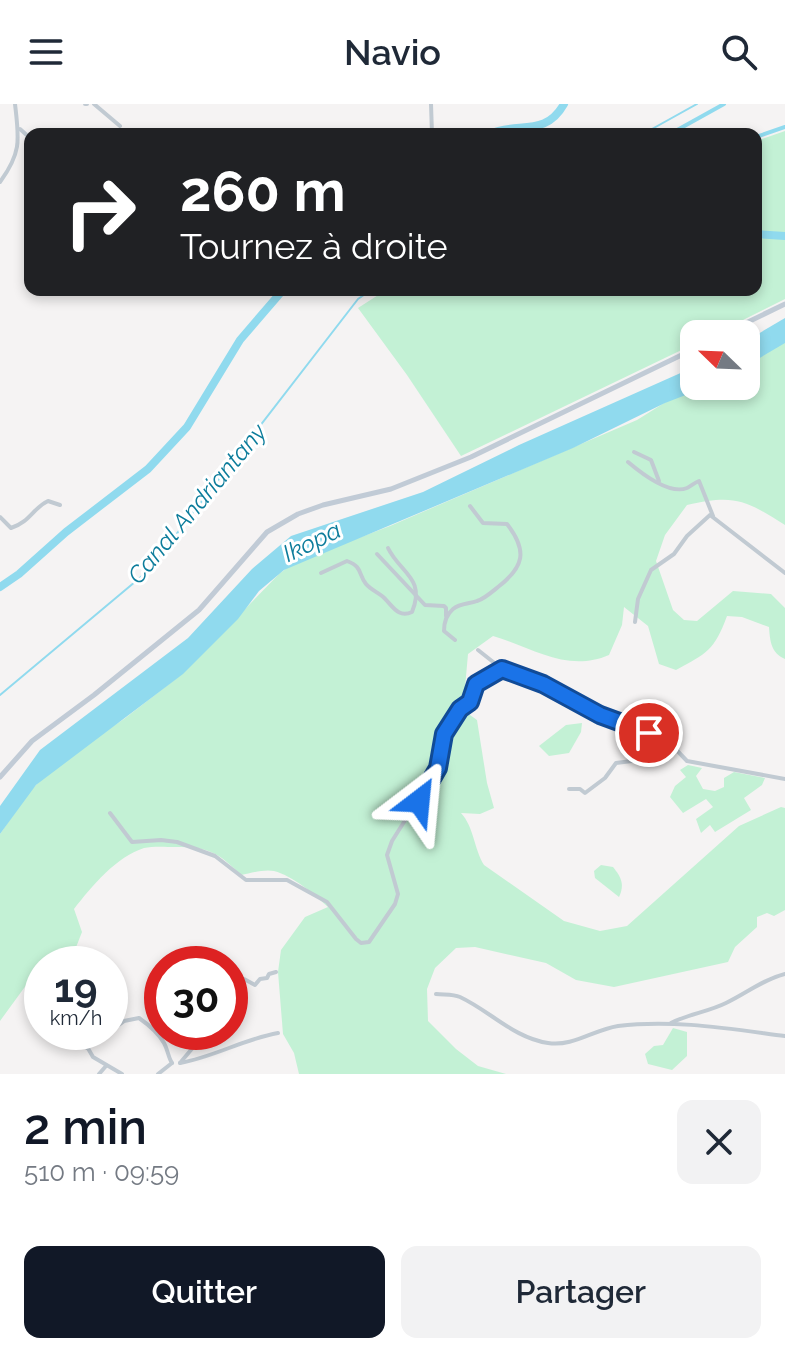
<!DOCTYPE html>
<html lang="fr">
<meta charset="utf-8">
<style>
body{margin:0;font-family:Raleway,sans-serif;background:#f2f2f3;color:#1f2937;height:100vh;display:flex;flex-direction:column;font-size:30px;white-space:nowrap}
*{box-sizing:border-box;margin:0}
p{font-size:26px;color:#747a83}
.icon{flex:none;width:44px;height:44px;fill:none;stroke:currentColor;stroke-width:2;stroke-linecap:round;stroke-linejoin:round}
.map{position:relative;height:970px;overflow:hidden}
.side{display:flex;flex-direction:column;background:#fff;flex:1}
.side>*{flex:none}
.banner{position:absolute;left:24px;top:24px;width:738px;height:168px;border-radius:16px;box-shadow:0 4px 12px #0003;background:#202124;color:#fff;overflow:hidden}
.needle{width:52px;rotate:293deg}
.fabs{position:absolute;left:680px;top:216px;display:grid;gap:16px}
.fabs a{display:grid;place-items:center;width:80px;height:80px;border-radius:16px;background:#fff;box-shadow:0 4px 12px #0003;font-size:40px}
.speed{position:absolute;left:24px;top:842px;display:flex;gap:16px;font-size:40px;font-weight:700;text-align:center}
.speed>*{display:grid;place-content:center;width:104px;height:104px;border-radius:50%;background:#fff;box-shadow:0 4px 12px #0003;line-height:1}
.speed small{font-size:20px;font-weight:400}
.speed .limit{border:12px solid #d22;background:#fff;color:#111}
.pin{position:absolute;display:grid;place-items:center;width:68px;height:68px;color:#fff;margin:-34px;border:4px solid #fff;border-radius:50%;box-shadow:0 2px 8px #0007}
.me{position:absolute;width:88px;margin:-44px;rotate:29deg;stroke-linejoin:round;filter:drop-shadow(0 0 6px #0008)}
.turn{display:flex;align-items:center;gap:28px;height:168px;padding:0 24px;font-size:36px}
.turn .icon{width:104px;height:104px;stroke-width:2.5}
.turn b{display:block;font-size:56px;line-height:68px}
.round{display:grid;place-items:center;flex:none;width:84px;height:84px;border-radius:16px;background:#f2f2f3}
.head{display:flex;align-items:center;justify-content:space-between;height:136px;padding:0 24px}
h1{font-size:48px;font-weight:600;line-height:60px;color:#111827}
.primary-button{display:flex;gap:16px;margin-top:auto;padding:16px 24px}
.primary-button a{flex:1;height:92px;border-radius:16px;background:#111827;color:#fff;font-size:32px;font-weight:600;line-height:92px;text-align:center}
.primary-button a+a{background:#f2f2f3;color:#1f2937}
header{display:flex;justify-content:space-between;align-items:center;height:104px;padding:0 24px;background:#fff;font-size:36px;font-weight:600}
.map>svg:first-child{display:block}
.green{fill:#c3f1d5}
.water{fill:#90daee}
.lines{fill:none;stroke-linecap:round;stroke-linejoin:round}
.stream{stroke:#90daee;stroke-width:2}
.canal{stroke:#90daee;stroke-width:4}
.river{stroke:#90daee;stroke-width:8}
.minor{stroke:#c1cad2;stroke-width:4}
.secondary{stroke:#c1cbd6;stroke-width:5}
.route-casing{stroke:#114b97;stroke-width:20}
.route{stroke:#1a73e8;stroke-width:14}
.labels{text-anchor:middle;stroke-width:6;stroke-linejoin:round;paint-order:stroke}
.water-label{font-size:24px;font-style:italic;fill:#0c7c9b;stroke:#fff}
</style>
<header><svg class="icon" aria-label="menu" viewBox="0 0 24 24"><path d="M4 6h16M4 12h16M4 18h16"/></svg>Navio<svg class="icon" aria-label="search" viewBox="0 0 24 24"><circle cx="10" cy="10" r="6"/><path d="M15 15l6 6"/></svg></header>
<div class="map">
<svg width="785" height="970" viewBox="0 0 785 970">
<rect width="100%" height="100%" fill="#f5f3f3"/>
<g class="green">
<polygon points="785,27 785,195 715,230 694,230 694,240 461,352 407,271 358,204 386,186 756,186 756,37"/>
<path d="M 785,234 L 785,421 C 745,396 735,390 687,401 L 665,431 L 656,457 L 673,506 L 684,516 L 697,517 L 733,487 L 771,490 L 785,504 L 785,555 C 771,549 770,537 769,523 L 742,513 L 727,512 C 714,547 707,549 676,566 L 659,560 L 648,522 L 624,503 L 622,521 L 609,551 C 567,569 534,544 493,532 L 468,550 L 463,606 L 477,616 L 487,679 L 494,704 L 480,710 L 461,709 C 474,723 474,745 484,761 L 564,817 L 600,827 L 627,822 L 739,722 L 781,703 L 785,704 L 785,806 L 774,812 L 767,809 L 757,813 L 757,823 L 735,843 L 728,858 L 614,883 L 576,876 L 546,859 L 475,843 L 456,844 L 435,864 L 427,885 L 428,917 L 456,945 L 478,962 L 506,970 L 299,970 L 294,949 L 283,930 L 278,868 L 281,846 L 305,813 L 328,803 C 314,790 293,772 274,767 C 264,765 251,769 241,771 C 218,748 208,743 176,743 C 166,743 153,742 144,744 C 116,753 92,782 74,805 L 82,828 L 73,851 L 60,850 L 43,858 L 0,917 L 0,730 L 30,687 L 59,658 L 124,615 L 182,570 L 279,470 L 295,458 L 390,422 L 637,316 L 669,296 L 709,282 L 746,282 L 746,262 Z"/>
<polygon points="582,619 581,628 569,649 549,652 539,642 566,621"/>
<polygon points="688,661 702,664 696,672 703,685 715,687 724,683 724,674 734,668 765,674 762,681 744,694 751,706 715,728 710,721 701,729 696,715 713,703 706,695 683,709 670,693 675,682 686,673 680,666"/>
<path d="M 601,761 L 613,763 C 621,773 625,780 619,793 L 595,774 L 594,767 Z"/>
<polygon points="673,924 687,928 687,952 672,966 648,960 645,950 654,942 663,941"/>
</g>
<g class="water">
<polygon points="785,214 785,239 746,262 746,237"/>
<polygon points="694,263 694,282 709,282 665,299 573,344 284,466 259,487 238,515 183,570 36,681 0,730 0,702 40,646 188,534 252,465 291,432 423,388 519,341"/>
</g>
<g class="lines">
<g class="stream">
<polyline points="643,30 697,0"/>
<polyline points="0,591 148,467 358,195 371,186"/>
</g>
<g class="canal">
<polyline points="670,30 724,0"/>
<polyline points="756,33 785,23"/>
</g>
<g class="river">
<path d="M 490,30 C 517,17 545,34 564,0"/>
<polyline points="756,130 785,132"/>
<polyline points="0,483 19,470 66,428 148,365 187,323 240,236 283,186"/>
</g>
<g class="minor">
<polyline points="85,0 87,0"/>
<polyline points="94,0 120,22"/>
<polyline points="431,0 432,30"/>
<polyline points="20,25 30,34"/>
<path d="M 0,78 C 22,48 19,35 15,0"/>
<polyline points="634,348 651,356 659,377"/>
<path d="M 628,358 C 641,369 669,391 687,384 C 691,382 694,379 699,377 L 713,412"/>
<path d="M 0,413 L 11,424 C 30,418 33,404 48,397 L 60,401"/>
<polyline points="377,450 425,501 444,502 446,504 446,512"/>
<path d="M 321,469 L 347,457 C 363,463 358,470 366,480 C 370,485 377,488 382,492 C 392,500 397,515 412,508 C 426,474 400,469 388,444"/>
<polyline points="635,518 638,495 651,466 674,450 687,432 710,411 785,469"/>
<path d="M 455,536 L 444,527 C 444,518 446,511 453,505 C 460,499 469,500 477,497 C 484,495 492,488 498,483 C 524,463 528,447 507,420 L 483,419 L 470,402"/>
<polyline points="478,546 502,565 543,580 600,611 666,635 687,657 785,675"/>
<polyline points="569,685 580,685 585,689 605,674 616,659 640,656 649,629"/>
<polyline points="110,709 132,738 161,736 177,738 215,752 246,776 287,776 327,798 356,835 361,839 369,838 395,800 398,790 387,751 392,737 438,664 444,630 460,605 470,598 476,580 502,565"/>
<path d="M 436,890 C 444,891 453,890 460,893 C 490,907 514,934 548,939 C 573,943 593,926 618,922 C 673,915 731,925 785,932"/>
<polyline points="230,895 244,875 255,881 260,875 267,874 269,870 276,868"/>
<path d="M 671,919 C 688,910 708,908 726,899 C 747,889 762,876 785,870"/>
<path d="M 110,927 L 124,917 L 139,914 C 149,921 158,928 164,939 C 168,946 168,953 172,959"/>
<polyline points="82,934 93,953 122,970"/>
<polyline points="87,944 109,928"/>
<path d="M 180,959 C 214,953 244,935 278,929"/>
<polyline points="180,959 206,928"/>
<polyline points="99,970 106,962"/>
<polyline points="158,970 172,959"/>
</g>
<g class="secondary">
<polyline points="723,230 785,200"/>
<polyline points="0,673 32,637 94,591 199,506 267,428 298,410 323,401 391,385 471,353 694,245"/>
</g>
</g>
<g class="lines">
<g class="route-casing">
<polyline id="route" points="419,697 438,664 444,630 460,605 470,598 476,580 502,565 543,580 600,611 649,629"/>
</g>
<use href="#route" class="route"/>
</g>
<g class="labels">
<g class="water-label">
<text transform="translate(197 400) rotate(-50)" y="8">Canal Andriantany</text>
<text transform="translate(312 438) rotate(-26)" y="8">Ikopa</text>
</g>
</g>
</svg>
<div class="fabs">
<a><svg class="needle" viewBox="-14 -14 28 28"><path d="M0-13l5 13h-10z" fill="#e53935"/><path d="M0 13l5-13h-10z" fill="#747a83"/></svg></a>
</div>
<div class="speed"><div>19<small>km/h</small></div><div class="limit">30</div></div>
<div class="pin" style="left:649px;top:629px;background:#d93025"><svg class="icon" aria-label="arrive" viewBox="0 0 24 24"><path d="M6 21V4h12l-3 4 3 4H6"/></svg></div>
<svg class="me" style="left:419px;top:697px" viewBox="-20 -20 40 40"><path d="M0-17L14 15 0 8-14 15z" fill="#1a73e8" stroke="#fff" stroke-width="4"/></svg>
<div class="banner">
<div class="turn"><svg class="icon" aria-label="right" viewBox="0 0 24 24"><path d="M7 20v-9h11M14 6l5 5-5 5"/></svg><div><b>260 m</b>Tournez à droite</div></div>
</div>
</div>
<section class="side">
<div class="head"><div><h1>2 min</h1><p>510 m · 09:59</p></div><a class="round"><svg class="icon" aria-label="close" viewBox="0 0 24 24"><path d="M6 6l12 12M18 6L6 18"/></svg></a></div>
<div class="primary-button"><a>Quitter</a><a>Partager</a></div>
</section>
